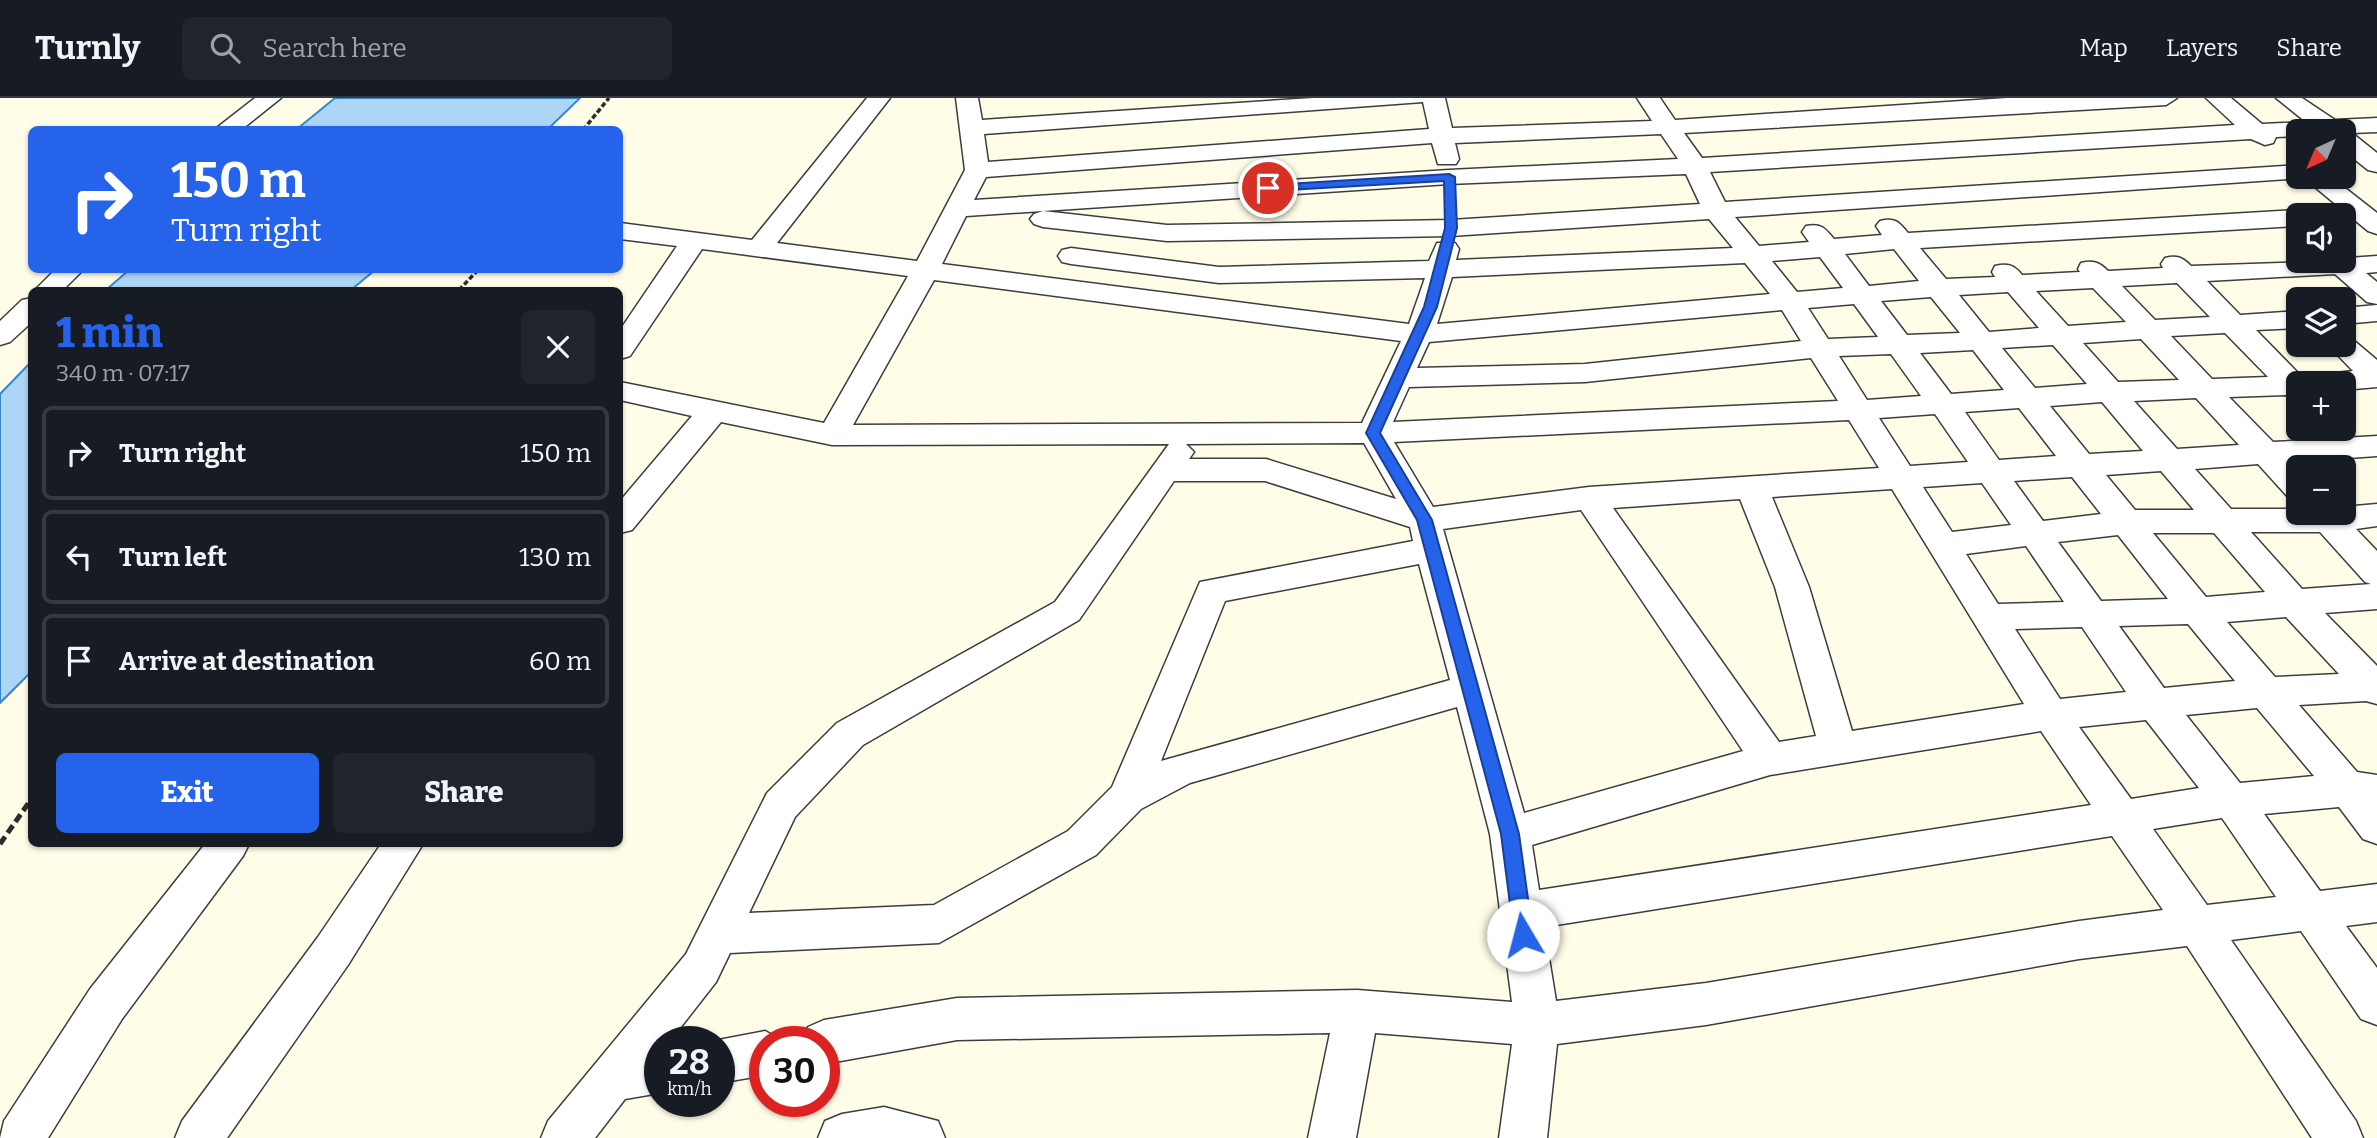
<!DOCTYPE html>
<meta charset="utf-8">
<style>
body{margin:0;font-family:Bitter,serif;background:#20242c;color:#f1f3f6;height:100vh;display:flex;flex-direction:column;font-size:26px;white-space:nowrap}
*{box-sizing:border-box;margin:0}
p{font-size:23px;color:#9ea1a6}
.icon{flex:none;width:38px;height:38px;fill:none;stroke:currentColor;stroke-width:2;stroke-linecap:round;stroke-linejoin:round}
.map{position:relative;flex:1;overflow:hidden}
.panel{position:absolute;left:28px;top:189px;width:595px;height:560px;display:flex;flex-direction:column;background:#171b24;border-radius:10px;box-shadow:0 2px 5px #0004}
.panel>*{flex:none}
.guide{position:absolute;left:28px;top:28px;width:595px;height:147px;border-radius:10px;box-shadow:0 2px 5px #0004;background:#2563eb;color:#fff;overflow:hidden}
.needle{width:46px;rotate:224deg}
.controls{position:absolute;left:2286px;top:21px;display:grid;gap:14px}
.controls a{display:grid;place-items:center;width:70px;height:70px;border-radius:10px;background:#171b24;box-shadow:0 2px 5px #0004;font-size:35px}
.speed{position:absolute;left:644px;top:928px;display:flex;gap:14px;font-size:35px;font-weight:700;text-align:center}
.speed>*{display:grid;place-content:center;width:91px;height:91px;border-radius:50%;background:#171b24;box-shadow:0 2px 5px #0004;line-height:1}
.speed small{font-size:18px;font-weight:400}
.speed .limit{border:10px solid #d22;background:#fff;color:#111}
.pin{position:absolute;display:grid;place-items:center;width:60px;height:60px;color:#fff;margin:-30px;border:4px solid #fff;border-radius:50%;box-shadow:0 2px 7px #0007}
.me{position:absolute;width:77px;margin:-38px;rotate:352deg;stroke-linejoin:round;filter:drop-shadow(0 0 5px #0008)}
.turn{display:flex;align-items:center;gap:24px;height:147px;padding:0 28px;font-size:32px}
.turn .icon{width:91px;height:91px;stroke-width:2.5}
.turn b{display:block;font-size:49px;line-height:60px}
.round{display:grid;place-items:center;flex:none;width:74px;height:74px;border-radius:10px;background:#20242c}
.overview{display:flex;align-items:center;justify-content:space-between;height:119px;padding:0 28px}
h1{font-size:42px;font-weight:800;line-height:52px;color:#2563eb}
.action{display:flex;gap:14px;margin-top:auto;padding:14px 28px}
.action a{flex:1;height:80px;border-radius:10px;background:#2563eb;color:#fff;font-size:28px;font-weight:800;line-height:80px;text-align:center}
.action a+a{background:#20242c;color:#f1f3f6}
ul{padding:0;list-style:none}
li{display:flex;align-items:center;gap:21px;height:94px;margin:0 14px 10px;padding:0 14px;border:4px solid #363941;border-radius:10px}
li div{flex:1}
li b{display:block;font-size:26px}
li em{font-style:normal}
header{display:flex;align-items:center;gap:42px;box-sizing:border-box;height:98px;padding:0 35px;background:#171b24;border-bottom:2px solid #363941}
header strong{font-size:33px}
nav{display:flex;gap:38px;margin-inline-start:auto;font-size:24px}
.search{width:490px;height:63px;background:#20242c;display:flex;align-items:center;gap:18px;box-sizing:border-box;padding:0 24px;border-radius:10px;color:#9ea1a6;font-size:26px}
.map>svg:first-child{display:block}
.water{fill:#add6f6;stroke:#3487cd;stroke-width:2}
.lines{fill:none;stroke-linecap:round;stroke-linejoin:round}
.minor-casing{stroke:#3d3d3d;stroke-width:3}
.path-far1{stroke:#2c2c2c;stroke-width:3.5;stroke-dasharray:5 2.5;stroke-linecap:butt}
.path{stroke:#2c2c2c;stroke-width:5;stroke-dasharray:9 4.5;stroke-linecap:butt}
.minor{fill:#fff;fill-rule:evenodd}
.route{fill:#2563eb;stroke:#184099;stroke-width:2}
</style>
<header>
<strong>Turnly</strong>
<div class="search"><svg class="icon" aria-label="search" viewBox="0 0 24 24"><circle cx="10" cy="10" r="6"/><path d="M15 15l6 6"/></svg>Search here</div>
<nav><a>Map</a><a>Layers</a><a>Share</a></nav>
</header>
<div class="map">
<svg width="2377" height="1040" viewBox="0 0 2377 1040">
<rect width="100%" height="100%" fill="#fffce8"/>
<g class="water">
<polygon points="335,0 580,0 548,31 297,31"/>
<polygon points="129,172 375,172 351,192 106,192"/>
<polygon points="31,264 31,574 0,605 0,296"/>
</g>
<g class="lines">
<g class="minor-casing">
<g id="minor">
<polygon points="255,0 281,0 241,32 214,32"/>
<path d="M 867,0 L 890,0 L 777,145 L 917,163 L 965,72 L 956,0 L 978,0 L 982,22 L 1313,0 L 1445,0 L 1452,30 L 1652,23 L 1637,0 L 1660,0 L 1675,22 L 2007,0 L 2177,0 L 2166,7 L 1684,35 L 1702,60 L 2235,27 L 2206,0 L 2231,0 L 2262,26 L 2306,24 L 2276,0 L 2302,0 L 2335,22 L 2377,20 L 2377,34 L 2352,35 L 2377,55 L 2377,74 L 2368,72 L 2343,52 L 2343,33 L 2298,33 L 2298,38 L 2276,39 L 2273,45 L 2265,47 L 2251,41 L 1710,74 L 1725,104 L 2298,67 L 2298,79 L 2331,79 L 2377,115 L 2377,136 L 2368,133 L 2304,80 L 1735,119 L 1759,148 L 1809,144 L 1802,134 L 1806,128 C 1821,125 1825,130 1834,141 L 1882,137 L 1876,128 L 1880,123 C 1895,119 1899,124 1908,135 L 2298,112 L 2309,117 L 2298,117 L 2298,128 L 1920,150 L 1946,181 L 1995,179 L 1992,174 L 1995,168 C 2008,165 2014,167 2022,177 L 2080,174 L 2078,171 L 2081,165 C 2093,162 2099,164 2108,173 L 2163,170 L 2161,166 L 2165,160 C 2177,157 2182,159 2191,168 L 2343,163 L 2343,157 L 2348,160 L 2377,158 L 2377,174 L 2366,175 L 2377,184 L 2377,206 L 2367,204 L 2335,176 L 2207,183 L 2240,217 L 2298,213 L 2298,230 L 2256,232 L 2302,279 L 2353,273 L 2328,247 L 2343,247 L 2343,238 L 2352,241 L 2377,262 L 2377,289 L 2343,292 L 2343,285 L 2298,285 L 2298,301 L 2286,297 L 2229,299 L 2273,344 L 2377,338 L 2377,358 L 2292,364 L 2298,370 L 2298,401 L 2287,398 L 2258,366 L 2195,371 L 2231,411 L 2298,411 L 2298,415 L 2343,415 L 2343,409 L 2377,406 L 2377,428 L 2356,431 L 2377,453 L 2377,511 L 2325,515 L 2377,568 L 2377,606 L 2366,603 L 2299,607 L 2357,674 L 2377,677 L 2377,746 L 2363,741 L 2339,709 L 2264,716 L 2320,793 L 2377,786 L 2377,824 L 2346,828 L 2377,870 L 2377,927 L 2361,921 L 2301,833 L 2231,842 L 2356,1023 L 2363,1040 L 2312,1040 L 2187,848 L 2079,861 L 1706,927 L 1557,946 L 1547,1040 L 1499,1040 L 1512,946 L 1375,935 L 1356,1040 L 1308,1040 L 1330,935 L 957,942 L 824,966 L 824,943 L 802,943 L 808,929 L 824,922 L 957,900 L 1357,892 L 1512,904 L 1490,736 L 1457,609 L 1190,685 L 1141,711 L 1096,757 L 939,845 L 730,855 L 716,884 L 670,943 L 660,943 L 660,995 L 625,1001 L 595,1040 L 541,1040 L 548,1023 L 686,856 L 767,695 L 837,625 L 1055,504 L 1169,346 L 832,347 L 721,324 L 632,432 L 620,435 L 620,403 L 692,318 L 620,302 L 620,284 L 824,325 L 908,178 L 702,151 L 630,258 L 620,261 L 620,232 L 677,148 L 620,141 L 620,125 L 752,142 ZM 1423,4 L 1429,31 L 988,64 L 984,36 ZM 1661,36 L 1678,61 L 1449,72 L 974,102 L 986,79 L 1432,45 L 1438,66 L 1456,66 L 1459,61 L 1455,45 ZM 1686,76 L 1700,106 L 1451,122 L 1167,127 L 1043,113 L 1034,116 L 1030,121 L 1034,126 L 1043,129 L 1167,143 L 1451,138 L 1709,121 L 1733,150 L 1456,162 L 1459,151 L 1455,145 L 1437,145 L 1429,163 L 1219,169 L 1071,150 L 1062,152 L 1058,158 L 1062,164 L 1071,166 L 1219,185 L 1425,180 L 1409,226 L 942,166 L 966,118 L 1449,86 ZM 1894,151 L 1919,183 L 1869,188 L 1845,156 ZM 1820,159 L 1843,190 L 1797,194 L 1772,163 ZM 1745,165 L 1770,196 L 1437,226 L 1452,179 ZM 934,182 L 1401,243 L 1362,325 L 853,327 ZM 2177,185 L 2210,219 L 2155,222 L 2122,188 ZM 2093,190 L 2126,224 L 2068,228 L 2036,193 ZM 2008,194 L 2039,230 L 1989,234 L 1959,197 ZM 1931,199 L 1960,235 L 1907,237 L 1881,203 ZM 1854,206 L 1878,239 L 1828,241 L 1808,210 ZM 1782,212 L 1801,243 L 1585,266 L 1417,270 L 1429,244 ZM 2225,235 L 2268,279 L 2212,281 L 2171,238 ZM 2141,241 L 2179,282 L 2118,284 L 2083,245 ZM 2053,247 L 2087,286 L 2035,290 L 2002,250 ZM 1973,252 L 2004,292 L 1951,296 L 1920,255 ZM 1891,256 L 1921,298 L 1867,302 L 1839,258 ZM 1811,260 L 1838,303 L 1393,324 L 1409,289 L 1585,284 ZM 2196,300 L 2239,347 L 2177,351 L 2134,303 ZM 2102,304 L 2143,353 L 2089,356 L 2050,308 ZM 2019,310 L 2056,358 L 1999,362 L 1965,314 ZM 1935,316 L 1968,364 L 1910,368 L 1879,320 ZM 1849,322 L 1879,370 L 1589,389 L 1433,409 L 1394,344 ZM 1364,345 L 1396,401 L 1266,361 L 1189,361 L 1194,354 L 1186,346 ZM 2161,373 L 2194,412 L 2135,412 L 2106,377 ZM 2072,379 L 2101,416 L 2043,423 L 2014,383 ZM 1174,383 L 1265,383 L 1410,429 L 1413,443 L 1200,484 L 1112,689 L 1068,733 L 934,807 L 749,815 L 795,719 L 863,647 L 1079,522 ZM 1982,385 L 2011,427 L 1952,434 L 1923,389 ZM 1892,391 L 2024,606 L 1852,633 L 1809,489 L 1772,399 ZM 1740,401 L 1775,489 L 1816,638 L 1779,644 L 1613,410 ZM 1581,412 L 1743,653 L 1524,715 L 1443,431 ZM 2251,434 L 2320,434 L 2365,484 L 2371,486 L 2302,491 ZM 2153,435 L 2214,435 L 2265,494 L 2206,499 ZM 2118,437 L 2168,501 L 2101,503 L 2058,444 ZM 2026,448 L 2064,504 L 1998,506 L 1966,456 ZM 1419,466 L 1450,582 L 1161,663 L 1225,503 ZM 2286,519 L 2339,576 L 2275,579 L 2227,524 ZM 2188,526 L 2235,583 L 2164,590 L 2119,528 ZM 2082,529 L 2126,594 L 2060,601 L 2015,531 ZM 2257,610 L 2314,678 L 2240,685 L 2186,617 ZM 2146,622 L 2199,690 L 2131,701 L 2079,629 ZM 2041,633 L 2091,707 L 1539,792 L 1532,747 L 1770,677 ZM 2222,720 L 2276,799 L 2207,807 L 2153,731 ZM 2112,738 L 2163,812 L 2079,823 L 1706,885 L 1556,903 L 1544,829 Z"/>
<polygon points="55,172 83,172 63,192 35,192"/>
<polygon points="32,200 32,224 10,244 0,247 0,223 22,202"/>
<polygon points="2377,207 2377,223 2343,226 2343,210"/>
<polygon points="205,746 249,746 243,758 122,921 48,1040 0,1040 4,1023 90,891"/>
<polygon points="381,746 423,746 348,867 227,1040 175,1040 182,1023 318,839"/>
<polygon points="765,933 783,943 765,943 765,977 719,985 719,943 713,943"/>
<polygon points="884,1009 938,1023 945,1040 818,1040 825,1023 842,1016"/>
</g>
</g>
<g class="path-far1">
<polyline points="583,32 609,0"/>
<polyline points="459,192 478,172"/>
</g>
<polyline class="path" points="0,746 32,700"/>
<use href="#minor" class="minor"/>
</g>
<polygon class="route" points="1449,76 1455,79 1457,130 1437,209 1380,335 1432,422 1519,736 1533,837 1530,843 1523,846 1517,843 1514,837 1501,736 1417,422 1366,335 1424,209 1445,130 1444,83 1268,93 1262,90 1268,87"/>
</svg>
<div class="controls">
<a><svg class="needle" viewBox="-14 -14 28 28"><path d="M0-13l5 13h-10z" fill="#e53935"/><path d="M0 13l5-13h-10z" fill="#9ea1a6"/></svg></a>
<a><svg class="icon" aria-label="sound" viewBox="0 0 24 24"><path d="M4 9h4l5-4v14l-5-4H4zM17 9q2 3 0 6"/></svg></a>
<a><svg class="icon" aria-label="layers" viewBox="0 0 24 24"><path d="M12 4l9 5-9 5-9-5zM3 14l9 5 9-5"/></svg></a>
<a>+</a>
<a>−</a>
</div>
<div class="speed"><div>28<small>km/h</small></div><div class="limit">30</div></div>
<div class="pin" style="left:1268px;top:90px;background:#d93025"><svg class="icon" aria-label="arrive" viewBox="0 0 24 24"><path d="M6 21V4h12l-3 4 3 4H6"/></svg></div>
<svg class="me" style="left:1523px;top:837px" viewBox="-20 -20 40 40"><circle r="19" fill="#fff"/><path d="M0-13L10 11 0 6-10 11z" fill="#2563eb"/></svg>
<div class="guide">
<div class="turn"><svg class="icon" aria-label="right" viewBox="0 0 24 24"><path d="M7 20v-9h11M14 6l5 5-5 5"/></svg><div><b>150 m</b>Turn right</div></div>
</div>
<section class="panel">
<div class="overview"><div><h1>1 min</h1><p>340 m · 07:17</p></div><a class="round"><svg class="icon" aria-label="close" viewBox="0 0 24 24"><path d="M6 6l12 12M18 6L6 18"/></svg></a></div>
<ul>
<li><svg class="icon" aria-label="right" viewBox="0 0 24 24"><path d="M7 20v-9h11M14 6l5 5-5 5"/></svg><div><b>Turn right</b></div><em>150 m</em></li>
<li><svg class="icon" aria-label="left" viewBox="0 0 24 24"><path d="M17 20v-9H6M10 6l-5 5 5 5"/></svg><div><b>Turn left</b></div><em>130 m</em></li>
<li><svg class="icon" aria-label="arrive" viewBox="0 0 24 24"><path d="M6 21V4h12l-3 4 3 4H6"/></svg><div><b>Arrive at destination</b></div><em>60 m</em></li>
</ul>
<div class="action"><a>Exit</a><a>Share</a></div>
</section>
</div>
